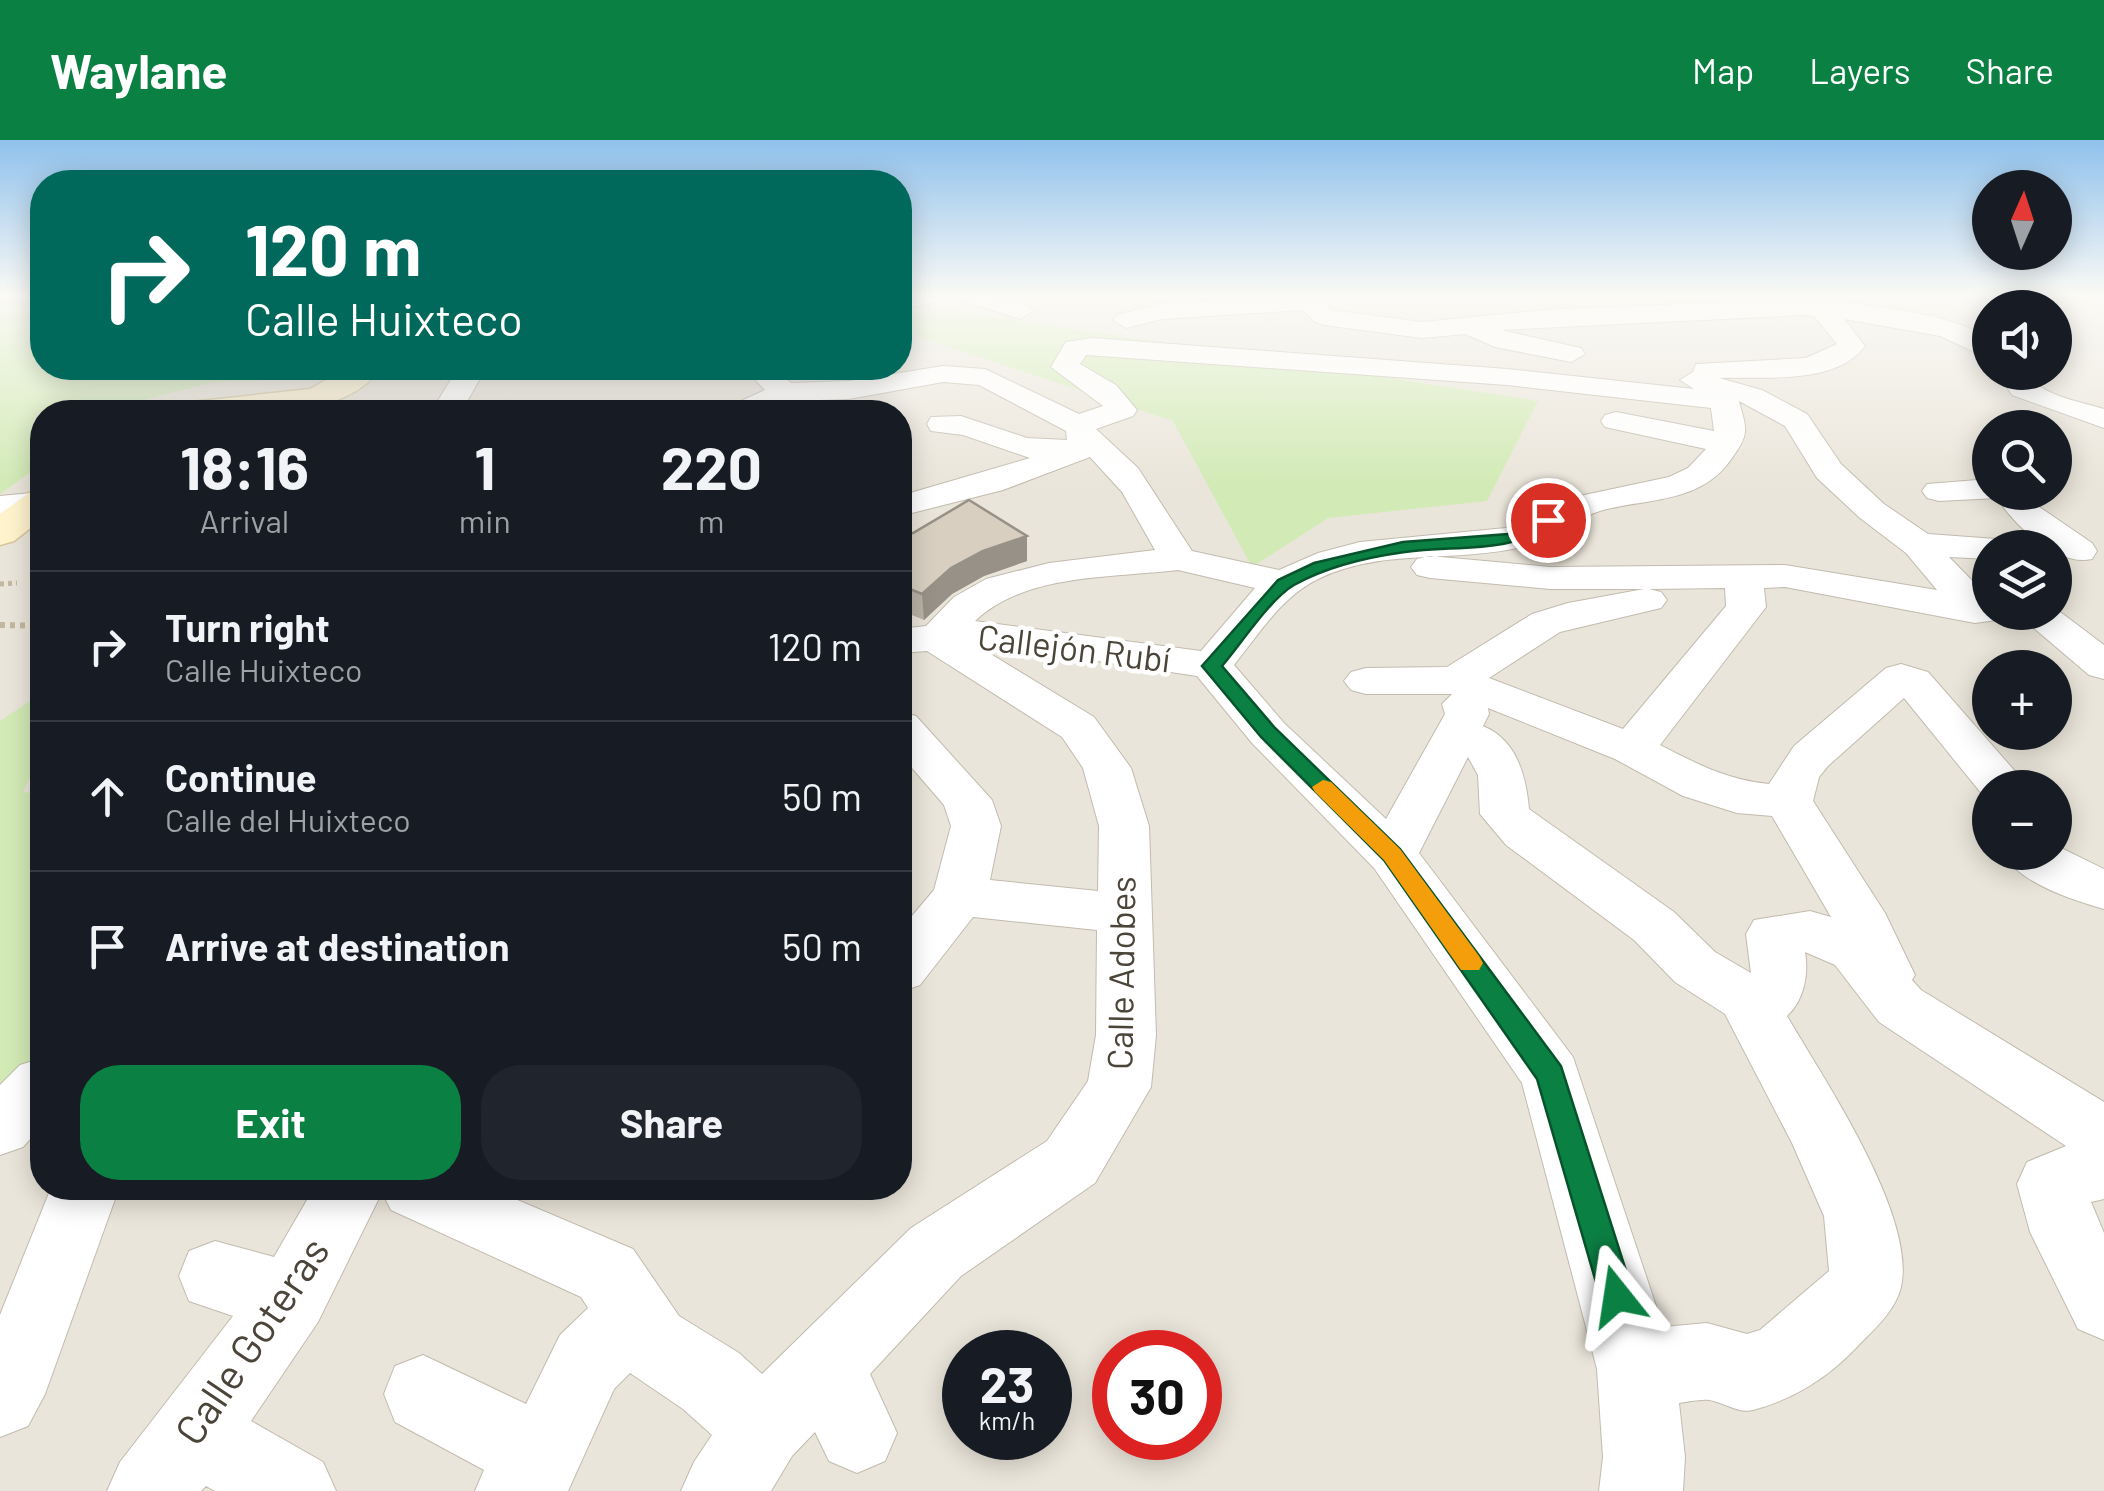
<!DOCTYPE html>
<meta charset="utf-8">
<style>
body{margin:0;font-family:Barlow,sans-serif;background:#20242c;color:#f1f3f6;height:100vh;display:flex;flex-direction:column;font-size:38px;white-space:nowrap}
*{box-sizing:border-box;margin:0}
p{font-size:32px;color:#9ea1a6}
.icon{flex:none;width:55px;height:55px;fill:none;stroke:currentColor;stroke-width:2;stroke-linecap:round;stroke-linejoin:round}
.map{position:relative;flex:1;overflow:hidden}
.side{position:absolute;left:30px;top:260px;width:882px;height:800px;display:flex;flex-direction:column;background:#171b24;border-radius:40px;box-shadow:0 5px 25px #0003}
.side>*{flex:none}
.top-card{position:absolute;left:30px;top:30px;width:882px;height:210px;border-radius:40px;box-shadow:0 5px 25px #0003;background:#00695c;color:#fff;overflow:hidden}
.needle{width:65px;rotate:3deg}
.buttons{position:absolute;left:1972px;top:30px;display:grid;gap:20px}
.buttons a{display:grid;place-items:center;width:100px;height:100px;border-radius:50%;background:#171b24;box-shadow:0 5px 25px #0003;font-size:50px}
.speed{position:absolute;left:942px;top:1190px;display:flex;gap:20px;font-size:50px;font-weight:700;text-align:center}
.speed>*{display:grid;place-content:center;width:130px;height:130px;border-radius:50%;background:#171b24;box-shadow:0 5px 25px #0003;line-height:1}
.speed small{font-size:25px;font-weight:400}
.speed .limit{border:15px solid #d22;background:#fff;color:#111}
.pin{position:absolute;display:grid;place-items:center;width:85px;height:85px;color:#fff;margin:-42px;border:5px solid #fff;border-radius:50%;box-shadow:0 2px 10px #0007}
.me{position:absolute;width:110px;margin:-55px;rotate:345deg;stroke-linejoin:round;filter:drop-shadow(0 0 8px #0008)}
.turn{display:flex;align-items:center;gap:35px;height:210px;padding:0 50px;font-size:45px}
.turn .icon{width:130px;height:130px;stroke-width:2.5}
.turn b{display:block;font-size:70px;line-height:85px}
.eta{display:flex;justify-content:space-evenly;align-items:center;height:170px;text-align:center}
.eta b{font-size:60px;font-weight:700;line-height:70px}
.button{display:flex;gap:20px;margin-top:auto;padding:20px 50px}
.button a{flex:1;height:115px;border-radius:40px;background:#0b8043;color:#fff;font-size:40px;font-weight:700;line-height:115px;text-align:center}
.button a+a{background:#20242c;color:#f1f3f6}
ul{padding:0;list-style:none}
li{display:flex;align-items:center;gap:30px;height:150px;padding:0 50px;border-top:2px solid #363941}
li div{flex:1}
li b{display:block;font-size:38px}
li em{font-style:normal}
header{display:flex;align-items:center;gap:60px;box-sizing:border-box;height:140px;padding:0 50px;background:#0b8043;color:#fff}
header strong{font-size:48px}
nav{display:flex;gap:55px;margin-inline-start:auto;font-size:35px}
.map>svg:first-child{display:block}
.residential{fill:#eae5da;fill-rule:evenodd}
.green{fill:#d2eab5}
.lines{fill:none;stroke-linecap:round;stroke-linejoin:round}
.street-casing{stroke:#c2bbae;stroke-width:2}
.secondary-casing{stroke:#d6c79b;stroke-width:3}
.path-far1{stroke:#c4b79f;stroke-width:5;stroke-dasharray:4 4;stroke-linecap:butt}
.path{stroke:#c4b79f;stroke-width:6;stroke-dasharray:5 5;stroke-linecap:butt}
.street{fill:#fff;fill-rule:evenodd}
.secondary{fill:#fff3cd;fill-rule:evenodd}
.wall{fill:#bab2a6}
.shaded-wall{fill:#979187}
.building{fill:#d8cfc1;stroke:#979187;stroke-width:2.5}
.route{fill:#0b8043;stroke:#07532c;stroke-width:2.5}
.slow{fill:#f59e0b}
.labels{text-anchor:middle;stroke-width:9;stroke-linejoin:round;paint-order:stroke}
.street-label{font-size:35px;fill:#4b4439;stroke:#fff}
.near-street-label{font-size:42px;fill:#4b4439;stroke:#fff}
</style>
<header>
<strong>Waylane</strong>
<nav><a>Map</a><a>Layers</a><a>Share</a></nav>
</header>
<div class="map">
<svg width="2104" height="1351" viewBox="0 0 2104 1351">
<rect width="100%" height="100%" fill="#f6f3ec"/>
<path class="residential" d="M 900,157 L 2104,157 L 2104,1351 L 0,1351 L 0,244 L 100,228 L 900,228 ZM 1990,168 L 2055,168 L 2055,232 L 1990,232 ZM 42,272 L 900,272 L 900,1048 L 42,1048 ZM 1990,288 L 2055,288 L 2055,352 L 1990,352 ZM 1990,408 L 2055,408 L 2055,472 L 1990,472 ZM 1990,528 L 2055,528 L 2055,592 L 1990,592 ZM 1990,648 L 2055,648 L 2055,712 L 1990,712 ZM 965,1212 L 1050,1212 L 1050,1298 L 965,1298 ZM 1115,1212 L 1200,1212 L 1200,1298 L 1115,1298 Z"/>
<g class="green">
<polygon points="0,157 42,157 42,228 334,228 313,239 213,242 128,264 116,272 42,272 42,324 0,354"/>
<polygon points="951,170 1538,261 1487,361 1328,378 1252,427 1173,281 928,200 900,187 900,171"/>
<polygon points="42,553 42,612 23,652 42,654 42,925 0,956 0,581"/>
</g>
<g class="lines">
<g class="street-casing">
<g id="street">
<polygon points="900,157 939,157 936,162 900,170"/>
<path d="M 964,157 C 987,156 1015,154 1033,171 L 1020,179 L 967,162 Z"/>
<path d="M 1278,157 L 1335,157 L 1327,165 L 1331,170 L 1422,182 L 1558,169 L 1763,161 L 1774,157 C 1833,162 1942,167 1990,199 L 1990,219 L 1940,196 L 1844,179 L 1865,206 C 1835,246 1764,236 1719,238 L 1762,250 L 1807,274 L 1841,324 L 1884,364 L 1928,394 L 2010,400 L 2015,408 L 1990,408 L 1990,419 L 1949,417 L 1990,459 L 1990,472 L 2009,472 L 2004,479 L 1975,483 L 1785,447 L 1764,448 L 1766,467 L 1660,605 C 1697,624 1727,640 1769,644 L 1794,606 L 1886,528 L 1901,524 L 1928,532 L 2020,637 L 2027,648 L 1990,648 L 1990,660 L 1986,659 L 1904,558 L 1828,626 L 1819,637 L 1813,661 L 1885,773 L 1915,835 L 1912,840 L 1921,850 L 2104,962 L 2104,1059 L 2091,1062 L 2104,1093 L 2104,1200 L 2078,1189 L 2030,1092 L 2017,1044 L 2027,1022 L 2066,1006 L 1879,882 L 1835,825 L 1805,812 C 1809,835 1804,860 1787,876 C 1823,938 1917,1076 1901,1147 C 1895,1172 1873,1190 1856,1208 C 1826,1239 1794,1259 1753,1270 C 1738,1274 1724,1262 1709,1260 C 1700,1259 1688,1262 1679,1263 L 1685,1317 L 1683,1351 L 1599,1351 L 1603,1317 L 1597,1229 L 1522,943 L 1374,728 L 1252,603 L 1197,536 L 984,504 L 976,505 L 1094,577 L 1131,628 L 1149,686 L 1156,895 L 1151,947 L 1095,1043 L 961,1136 L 870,1234 L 897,1293 L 885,1321 L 857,1333 L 829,1321 L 815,1292 L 792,1316 L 771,1351 L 681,1351 L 694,1322 L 712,1295 L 683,1269 L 630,1233 L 614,1249 L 568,1351 L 475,1351 L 484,1330 L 395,1282 L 384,1254 L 395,1226 L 423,1215 L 526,1264 L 560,1195 L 588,1168 L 581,1157 L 391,1070 L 382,1052 L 318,1182 L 251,1281 L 323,1322 L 336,1351 L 215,1351 L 206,1346 L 201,1351 L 107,1351 L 120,1322 L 233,1176 L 189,1161 L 179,1136 L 189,1111 L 215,1101 L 274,1117 L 314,1048 L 489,1048 L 633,1109 L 679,1176 L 739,1213 L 762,1234 L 911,1088 L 1047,1001 L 1088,941 L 1096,895 L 1097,790 L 973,777 L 920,845 L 900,852 L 900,790 L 934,750 L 951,686 L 944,665 L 900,614 L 900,572 L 916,576 L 992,660 L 1001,686 L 990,740 L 1098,751 L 1099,686 L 1083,628 L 1062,597 L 927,511 L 900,513 L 900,489 L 926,486 L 954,457 L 986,439 L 1049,423 L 1155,410 L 1122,352 L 1090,317 L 1003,350 L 900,376 L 900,356 L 1030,318 L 963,295 L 931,291 L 927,284 L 931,277 L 961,276 L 1027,298 L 1067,300 L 1066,291 L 979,245 L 943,242 L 849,259 L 789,261 L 764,272 L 726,272 L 730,266 L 765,250 L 744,228 L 774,228 L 791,243 L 849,241 L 943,226 L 985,229 L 1079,274 L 1103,266 L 1051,227 L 1066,202 L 1092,198 L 1507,229 L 1694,249 L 1680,240 L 1693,232 L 1696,224 L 1806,218 L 1837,204 L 1814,176 L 1804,175 L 1501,190 L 1581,208 L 1585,214 L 1571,222 L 1495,207 L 1465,194 L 1422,198 L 1324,185 L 1315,182 L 1303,170 L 1162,179 L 1126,188 L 1113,180 L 1117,175 L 1162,163 ZM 1086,215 L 1507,245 L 1711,268 L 1714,291 L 1616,272 L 1605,275 L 1601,281 L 1605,287 L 1706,309 L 1688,328 L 1669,337 L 1575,357 L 1506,388 L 1360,402 L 1318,413 L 1279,430 L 1192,411 L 1138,328 L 1096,289 L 1133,276 L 1137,270 L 1116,245 L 1080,224 ZM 1739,261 L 1785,286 L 1817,338 L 1860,378 L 1906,413 L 1937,450 L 1785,425 L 1550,427 L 1430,416 L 1417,419 L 1411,427 L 1417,435 L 1430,438 L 1550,449 L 1644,449 L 1568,463 L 1532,474 L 1447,527 L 1366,528 L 1351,532 L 1344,541 L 1351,550 L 1366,554 L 1452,554 L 1442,564 L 1445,574 L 1386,679 L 1284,583 L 1234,525 C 1259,494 1281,457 1318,439 C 1379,409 1448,422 1512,409 C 1546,402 1571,379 1603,370 C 1650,358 1702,363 1732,318 C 1737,311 1745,300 1745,291 C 1746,283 1741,270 1739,261 ZM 1178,430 L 1255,448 L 1201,511 L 975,481 C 1025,433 1113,438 1178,430 ZM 1725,448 L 1726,466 L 1623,589 L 1489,538 L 1560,492 L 1661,468 L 1667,460 L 1661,452 L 1649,449 ZM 1488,568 L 1615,619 L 1683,656 L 1737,673 L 1772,676 L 1831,777 L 1810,771 L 1754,780 L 1746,794 L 1751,833 L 1715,812 L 1674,772 L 1529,669 C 1526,636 1517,600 1483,586 L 1489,574 ZM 1468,617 L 1478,635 L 1480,674 L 1506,705 L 1634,800 L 1675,842 L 1725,874 L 1792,1003 L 1824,1076 L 1829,1131 L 1760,1190 L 1747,1194 L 1707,1183 L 1663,1187 L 1573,917 L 1419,713 Z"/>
<polygon points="458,228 486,228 461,272 431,272"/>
<path d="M 1997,232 L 2025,232 C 2041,256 2078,261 2104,269 L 2104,288 L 2012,255 Z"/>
<path d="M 1990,339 L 1990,352 L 2027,352 L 2035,364 L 2092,403 L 2097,411 L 2092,419 C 2058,427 2015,386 1997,358 L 1939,361 L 1927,358 L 1922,351 L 1927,344 Z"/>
<polygon points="42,352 42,372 0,376 0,356"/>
<polygon points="2055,468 2104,505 2104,539 2089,535 2015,472 2055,472"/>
<path d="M 2055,705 L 2104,729 L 2104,769 C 2070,759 2021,744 2001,712 L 2055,712 Z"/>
<polygon points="42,918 42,986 23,1007 0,1015 0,945 20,925"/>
<polygon points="51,1048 119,1048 45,1254 28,1286 0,1297 0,1175"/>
</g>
</g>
<g class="secondary-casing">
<g id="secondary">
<path d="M 347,228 L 381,228 C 343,283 233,276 174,272 L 179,265 L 191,262 L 310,249 Z"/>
<polygon points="42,350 42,379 14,401 0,405 0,374 29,353"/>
</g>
</g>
<polyline class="path-far1" points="0,444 17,443"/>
<polyline class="path" points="0,485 42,486"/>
<use href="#street" class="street"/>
<use href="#secondary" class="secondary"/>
</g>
<polygon class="wall" points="900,396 1027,396 1027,421 984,436 952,454 924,480 900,470"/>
<polygon class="shaded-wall" points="1027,396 1027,421 984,436 952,454 924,480 922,454 951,428 983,411"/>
<polygon class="building" points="969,360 1027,396 983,411 951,428 922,454 900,445 900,396 913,393"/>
<linearGradient id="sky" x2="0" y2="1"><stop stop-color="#8fc1ec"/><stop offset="0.45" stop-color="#fbfaf6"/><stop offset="1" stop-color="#fbfaf6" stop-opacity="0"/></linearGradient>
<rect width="2104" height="346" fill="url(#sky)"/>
<path class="route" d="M 1548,375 L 1557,380 L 1554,384 C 1510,414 1456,405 1405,412 C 1368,417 1326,427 1294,445 C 1270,459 1241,504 1222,526 L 1275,588 L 1400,709 L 1561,926 L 1634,1156 L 1629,1167 L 1617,1172 L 1605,1167 L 1600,1156 L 1537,939 L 1384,720 L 1261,597 L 1202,526 L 1278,440 L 1314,423 L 1403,402 L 1508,394 Z"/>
<polygon class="slow" points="1323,640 1331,642 1400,709 1479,816 1483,823 1479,830 1461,830 1384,720 1315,652 1312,647"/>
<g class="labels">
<g class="street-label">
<text transform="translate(1074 509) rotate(7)" y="12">Callejón Rubí</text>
<text transform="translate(1122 833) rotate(-89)" y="12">Calle Adobes</text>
</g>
<g class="near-street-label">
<text transform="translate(252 1201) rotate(-56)" y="15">Calle Goteras</text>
</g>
</g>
</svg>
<div class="buttons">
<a><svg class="needle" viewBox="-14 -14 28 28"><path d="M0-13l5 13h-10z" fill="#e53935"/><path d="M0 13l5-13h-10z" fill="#9ea1a6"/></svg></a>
<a><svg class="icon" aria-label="sound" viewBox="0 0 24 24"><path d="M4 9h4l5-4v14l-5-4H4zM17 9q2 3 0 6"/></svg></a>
<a><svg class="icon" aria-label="search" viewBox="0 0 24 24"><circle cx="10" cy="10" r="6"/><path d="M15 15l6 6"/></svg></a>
<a><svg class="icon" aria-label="layers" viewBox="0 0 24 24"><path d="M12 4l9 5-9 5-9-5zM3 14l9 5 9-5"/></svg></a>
<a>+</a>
<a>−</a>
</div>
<div class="speed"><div>23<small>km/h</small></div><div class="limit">30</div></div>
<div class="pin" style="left:1548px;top:380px;background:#d93025"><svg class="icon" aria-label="arrive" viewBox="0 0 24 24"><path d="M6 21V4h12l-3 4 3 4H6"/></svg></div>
<svg class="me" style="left:1617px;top:1156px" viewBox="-20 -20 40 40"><path d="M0-17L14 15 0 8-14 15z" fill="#0b8043" stroke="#fff" stroke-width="4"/></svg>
<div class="top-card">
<div class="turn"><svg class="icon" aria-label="right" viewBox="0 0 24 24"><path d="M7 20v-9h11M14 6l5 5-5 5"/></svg><div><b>120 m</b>Calle Huixteco</div></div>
</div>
<section class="side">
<div class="eta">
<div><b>18:16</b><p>Arrival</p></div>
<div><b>1</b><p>min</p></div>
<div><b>220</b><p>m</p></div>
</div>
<ul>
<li><svg class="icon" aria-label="right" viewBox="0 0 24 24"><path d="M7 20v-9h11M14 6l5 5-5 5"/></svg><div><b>Turn right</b><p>Calle Huixteco</p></div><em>120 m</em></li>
<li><svg class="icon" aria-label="ahead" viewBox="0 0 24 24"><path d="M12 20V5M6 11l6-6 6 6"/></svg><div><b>Continue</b><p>Calle del Huixteco</p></div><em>50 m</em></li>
<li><svg class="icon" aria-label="arrive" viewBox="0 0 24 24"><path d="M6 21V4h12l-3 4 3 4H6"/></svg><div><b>Arrive at destination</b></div><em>50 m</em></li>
</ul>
<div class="button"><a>Exit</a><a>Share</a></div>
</section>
</div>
